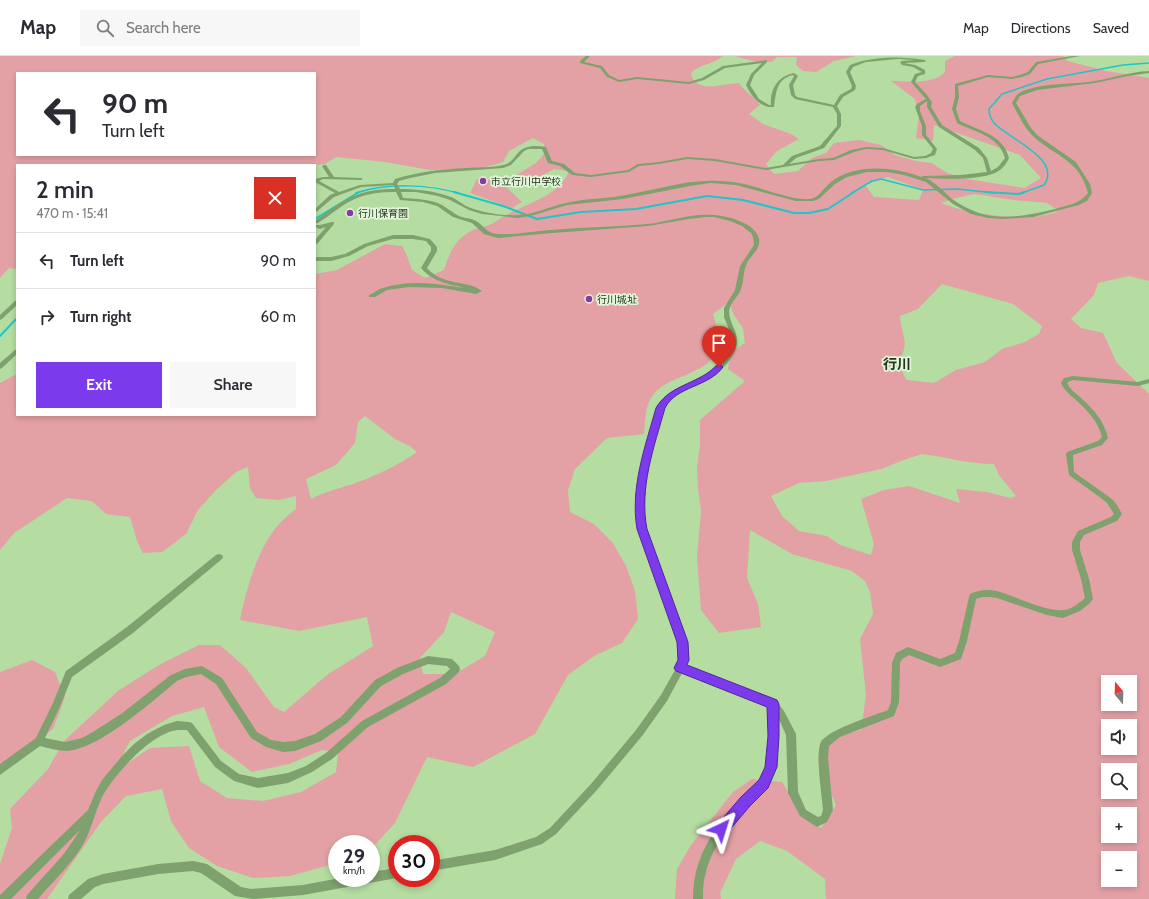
<!DOCTYPE html>
<meta charset="utf-8">
<style>
body{margin:0;font-family:Cabin,"Noto Sans JP",sans-serif;background:#f7f7f7;color:#2b2b33;height:100vh;display:flex;flex-direction:column;font-size:15px;white-space:nowrap}
*{box-sizing:border-box;margin:0}
p{font-size:13px;color:#7c7c81}
.icon{flex:none;width:22px;height:22px;fill:none;stroke:currentColor;stroke-width:2;stroke-linecap:round;stroke-linejoin:round}
.map{position:relative;flex:1;overflow:hidden}
.panel{position:absolute;left:16px;top:108px;width:300px;height:252px;display:flex;flex-direction:column;background:#fff;border-radius:0px;box-shadow:0 2px 6px #0003}
.panel>*{flex:none}
.guide{position:absolute;left:16px;top:16px;width:300px;height:84px;border-radius:0px;box-shadow:0 2px 6px #0003;background:#fff;color:#2b2b33;overflow:hidden}
.needle{width:26px;rotate:341deg}
.fabs{position:absolute;left:1101px;top:619px;display:grid;gap:8px}
.fabs a{display:grid;place-items:center;width:36px;height:36px;border-radius:0px;background:#fff;box-shadow:0 2px 6px #0003;font-size:20px}
.speed{position:absolute;left:328px;top:779px;display:flex;gap:8px;font-size:20px;font-weight:700;text-align:center}
.speed>*{display:grid;place-content:center;width:52px;height:52px;border-radius:50%;background:#fff;box-shadow:0 2px 6px #0003;line-height:1}
.speed small{font-size:10px;font-weight:400}
.speed .limit{border:6px solid #d22;background:#fff;color:#111}
.pin{position:absolute;display:grid;place-items:center;width:34px;height:34px;color:#fff;margin:-41px -17px;border-radius:50% 50% 50% 0;rotate:-45deg;box-shadow:0 0 4px #0007}
.pin .icon{rotate:45deg}
.me{position:absolute;width:44px;margin:-22px;rotate:41deg;stroke-linejoin:round;filter:drop-shadow(0 0 3px #0008)}
.turn{display:flex;align-items:center;gap:14px;height:84px;padding:0 20px;font-size:18px}
.turn .icon{width:52px;height:52px;stroke-width:2.5}
.turn b{display:block;font-size:28px;line-height:34px}
.round{display:grid;place-items:center;flex:none;width:42px;height:42px;border-radius:0px;background:#f7f7f7}
.summary{display:flex;align-items:center;justify-content:space-between;height:68px;padding:0 20px}
h1{font-size:24px;font-weight:600;line-height:30px}
.cta{display:flex;gap:8px;margin-top:auto;padding:8px 20px}
.cta a{flex:1;height:46px;border-radius:0px;background:#7c3aed;color:#fff;font-size:16px;font-weight:600;line-height:46px;text-align:center}
.cta a+a{background:#f7f7f7;color:#2b2b33}
ul{padding:0;list-style:none}
li{display:flex;align-items:center;gap:12px;height:56px;padding:0 20px;border-top:1px solid #e1e1e2}
li div{flex:1}
li b{display:block;font-size:15px}
li em{font-style:normal}
header{display:flex;align-items:center;gap:24px;box-sizing:border-box;height:56px;padding:0 20px;background:#fff;border-bottom:1px solid #e1e1e2}
header strong{font-size:19px}
nav{display:flex;gap:22px;margin-inline-start:auto;font-size:14px}
.search{width:280px;height:36px;background:#f7f7f7;display:flex;align-items:center;gap:10px;box-sizing:border-box;padding:0 14px;border-radius:0px;color:#7c7c81;font-size:15px}
.map>svg:first-child{display:block}
.green{fill:#e3a1a5;fill-rule:evenodd}
.lines{fill:none;stroke-linecap:round;stroke-linejoin:round}
.stream-far1{stroke:#1dc6c7;stroke-width:1.5}
.stream{stroke:#1dc6c7;stroke-width:2}
.street{fill:#7ea16d;fill-rule:evenodd}
.route{fill:#7c3aed;stroke:#51269a}
.poi-dot{fill:#8938a7;stroke:#e2f6d9;stroke-width:1.5}
.labels{text-anchor:middle;stroke-width:3.5;stroke-linejoin:round;paint-order:stroke}
.far-poi-label{font-size:10px;fill:#25341e;stroke:#e2f6d9;text-anchor:start}
.quarter-label{font-size:14px;font-weight:bold;fill:#25341e;stroke:#e2f6d9}
</style>
<header>
<strong>Map</strong>
<div class="search"><svg class="icon" aria-label="search" viewBox="0 0 24 24"><circle cx="10" cy="10" r="6"/><path d="M15 15l6 6"/></svg>Search here</div>
<nav><a>Map</a><a>Directions</a><a>Saved</a></nav>
</header>
<div class="map">
<svg width="1149" height="843" viewBox="0 0 1149 843">
<rect width="100%" height="100%" fill="#b5dca1"/>
<g class="green">
<path d="M 0,0 L 723,0 C 713,9 701,7 691,17 C 695,39 724,27 739,27 C 745,36 754,40 760,49 L 749,58 L 763,68 L 791,78 L 799,83 L 777,95 L 766,108 L 774,118 L 798,115 L 812,102 L 826,97 L 834,87 L 859,84 L 881,89 L 895,99 L 916,105 L 932,107 L 947,117 L 967,123 L 1024,132 L 1041,122 L 1020,99 L 934,69 L 933,85 L 916,82 L 919,59 L 915,43 L 891,25 C 907,25 933,29 945,16 L 945,5 L 955,0 L 1063,0 L 1068,5 L 1106,15 L 1149,22 L 1149,225 L 1129,220 L 1098,227 L 1094,239 L 1071,263 L 1081,272 L 1103,277 L 1117,307 L 1149,338 L 1149,843 L 826,843 L 825,823 L 787,795 L 760,785 L 736,803 L 720,837 L 721,843 L 675,843 L 677,813 L 691,789 L 733,736 L 752,723 L 782,726 L 804,762 L 821,772 L 836,749 L 818,706 L 821,684 L 861,674 L 866,639 L 860,583 L 873,558 L 870,536 L 865,525 L 852,515 L 792,498 L 750,474 L 747,522 L 758,548 L 761,571 L 719,577 L 701,554 L 697,501 L 701,455 L 698,433 L 697,411 L 700,389 L 700,364 L 745,325 L 728,313 L 730,297 L 745,287 L 743,272 L 734,259 L 729,246 L 713,258 L 721,286 C 719,291 717,296 714,300 C 699,321 664,320 651,342 C 645,351 645,367 644,378 L 607,382 L 575,413 L 568,434 L 570,456 L 594,468 L 613,487 L 626,510 L 635,535 L 638,563 L 622,587 L 594,600 L 568,619 L 535,678 L 473,711 L 427,701 L 395,767 L 371,793 L 371,788 L 337,788 L 337,807 L 290,820 L 253,822 L 217,810 L 189,792 L 171,765 L 162,733 L 126,740 L 101,766 L 47,843 L 0,843 L 0,808 L 12,772 L 10,753 L 48,713 L 64,685 L 118,635 L 159,609 L 199,589 L 220,589 L 246,612 L 274,651 L 284,656 L 327,619 L 373,590 L 367,561 L 299,575 L 240,564 C 246,534 258,490 280,467 C 285,462 290,457 296,453 L 296,440 L 279,444 L 256,442 L 250,432 L 248,411 L 236,416 L 216,434 L 198,454 L 186,478 L 162,496 L 143,497 L 137,485 L 130,461 L 106,458 L 92,445 L 67,442 L 14,477 L 0,494 L 0,327 L 17,318 L 17,359 L 315,359 L 315,218 L 337,214 L 385,188 L 402,190 L 407,200 L 412,214 L 425,222 L 444,214 C 449,199 454,185 469,176 C 475,172 485,171 492,168 C 497,165 502,161 508,158 C 530,146 559,140 569,115 L 554,113 L 539,121 L 529,130 L 512,132 L 518,118 L 536,107 L 544,98 L 544,88 L 533,82 L 509,95 L 503,106 L 483,112 L 430,114 L 385,106 L 336,101 L 325,108 L 315,109 L 17,109 L 17,213 L 9,212 L 0,222 ZM 17,17 L 315,17 L 315,99 L 17,99 ZM 888,121 L 923,134 L 919,144 L 874,141 L 865,129 ZM 975,138 L 1013,144 L 1047,147 L 1059,155 C 1028,167 972,159 941,147 L 956,142 ZM 942,228 L 1013,248 L 1042,270 L 1039,278 L 1025,286 L 1002,293 L 985,306 L 956,314 L 934,327 L 907,324 L 897,308 C 911,285 902,284 900,260 L 918,253 ZM 365,360 L 395,383 L 410,390 L 417,396 C 402,407 376,420 358,426 C 342,432 326,435 311,443 L 306,423 L 336,409 L 355,387 L 358,366 ZM 922,398 C 946,401 970,408 994,408 L 999,419 L 1016,440 L 1010,442 L 987,436 L 956,433 L 960,447 L 909,430 L 884,434 L 861,443 L 874,488 L 871,499 L 840,489 L 827,480 L 799,475 L 782,460 L 771,440 L 799,427 L 826,425 L 881,413 L 901,405 ZM 451,556 L 495,576 L 485,600 L 455,618 L 423,618 L 420,602 L 444,576 ZM 1108,626 L 1130,626 L 1130,648 L 1108,648 ZM 204,651 L 219,691 L 252,716 L 289,708 L 322,694 L 338,696 L 336,716 L 301,736 L 263,745 L 227,742 L 200,725 L 189,690 L 150,692 L 113,717 L 130,685 L 172,660 ZM 1108,670 L 1130,670 L 1130,692 L 1108,692 ZM 1108,714 L 1130,714 L 1130,736 L 1108,736 ZM 1108,758 L 1130,758 L 1130,780 L 1108,780 ZM 1108,802 L 1130,802 L 1130,824 L 1108,824 Z"/>
<polygon points="734,0 856,0 834,5 816,16 803,15 796,9 797,1 777,1 772,6 757,6"/>
<polygon points="477,123 500,125 522,146 512,152 470,137"/>
<polygon points="32,604 55,616 65,641 53,673 19,700 0,709 0,616"/>
</g>
<g class="lines">
<g class="stream-far1">
<path d="M 356,137 C 387,127 426,128 458,137"/>
<polyline points="852,137 872,125 881,123 923,134 957,133 995,137"/>
<path d="M 1022,137 L 1044,129 C 1063,103 1007,82 994,67 C 991,63 989,58 989,53 L 1002,38 L 1047,23 L 1123,9 L 1149,7"/>
</g>
<g class="stream">
<polyline points="454,136 503,150 537,163 581,156 636,153 707,140 743,144 794,157 809,157 828,153 854,136"/>
<polyline points="985,136 1019,138 1025,136"/>
<polyline points="315,163 359,136"/>
<polyline points="0,280 17,262"/>
</g>
<g class="street">
<path d="M 586,0 L 590,0 L 584,6 L 602,10 L 609,19 L 619,24 L 637,21 L 689,26 L 702,22 L 723,10 L 767,4 L 767,6 L 754,19 L 750,29 L 759,43 L 769,49 L 771,49 C 770,33 778,20 794,17 L 798,20 L 793,29 L 795,39 L 797,41 L 834,49 L 840,39 L 851,33 L 852,30 L 846,16 L 850,9 C 872,0 902,0 925,4 L 926,5 L 924,6 L 904,7 L 915,9 L 925,14 L 925,18 L 918,20 L 915,26 L 927,39 L 932,46 L 931,51 L 942,69 L 979,92 L 987,102 L 991,115 L 998,111 L 1005,102 C 999,80 975,76 957,67 L 952,53 L 955,41 L 955,28 L 988,19 L 1012,21 L 1020,19 L 1028,16 L 1036,6 L 1072,0 L 1080,0 L 1038,8 L 1030,18 L 1022,21 L 1012,23 L 988,21 L 958,30 L 959,41 L 956,53 L 960,65 C 979,75 1003,78 1009,102 C 1007,106 1004,111 1000,114 C 985,125 944,123 926,122 C 936,127 944,136 952,143 C 959,148 966,152 974,155 C 999,166 1030,159 1055,153 C 1068,149 1080,148 1088,137 C 1080,104 1055,100 1034,81 C 1024,72 1018,58 1012,47 C 1014,44 1016,39 1019,37 C 1040,26 1071,29 1095,25 C 1113,22 1130,16 1149,15 L 1149,17 L 1128,20 L 1095,27 L 1037,34 L 1020,40 L 1016,47 L 1031,72 L 1037,79 L 1076,106 L 1090,128 L 1092,137 L 1087,145 L 1079,149 L 1033,161 L 1003,163 L 988,162 L 971,158 L 953,148 L 926,126 L 904,119 L 887,116 L 867,116 L 847,121 L 835,128 L 819,143 L 813,145 L 796,145 L 736,129 L 710,127 L 690,130 L 623,143 L 567,149 L 534,159 L 518,162 L 482,158 L 469,154 L 450,144 L 438,140 L 416,136 L 401,136 L 403,142 C 416,143 431,143 442,149 C 447,152 452,156 457,159 C 462,162 469,162 474,164 C 485,169 485,178 500,178 C 517,179 534,175 551,174 C 583,171 616,171 648,168 C 670,165 692,157 714,159 C 728,160 756,167 759,183 C 761,193 751,199 747,207 C 743,215 744,225 741,233 C 739,239 734,243 731,249 C 722,267 750,278 729,305 C 712,327 682,328 663,352 C 652,393 641,429 646,473 L 686,586 L 688,605 L 686,610 L 776,645 L 784,655 L 796,678 L 798,736 L 806,754 L 818,761 L 821,760 L 823,754 C 822,739 815,698 821,686 C 829,673 873,660 888,654 L 891,646 L 892,607 L 896,597 L 908,591 L 940,603 L 955,597 L 959,585 L 969,541 L 970,538 C 979,534 987,533 997,535 C 1015,540 1045,556 1063,554 C 1071,554 1079,547 1085,542 L 1081,523 L 1072,494 L 1072,486 L 1078,475 L 1111,461 L 1114,458 L 1107,447 L 1101,442 L 1069,419 L 1066,398 L 1067,396 L 1098,385 L 1102,381 C 1098,365 1087,354 1075,343 C 1069,338 1064,334 1061,327 L 1064,322 L 1073,320 L 1138,326 L 1149,323 L 1149,327 L 1138,330 L 1073,324 L 1068,326 L 1067,327 C 1070,333 1075,337 1080,341 C 1093,353 1104,364 1108,382 L 1102,389 L 1073,399 L 1074,416 L 1112,443 L 1117,449 L 1122,458 L 1117,465 L 1084,479 L 1080,486 L 1080,494 L 1089,523 L 1093,543 L 1089,548 L 1080,555 L 1063,562 L 1047,559 L 997,542 C 989,541 983,540 976,543 L 967,585 L 961,603 L 940,611 L 909,599 L 902,603 L 900,607 L 899,646 L 894,660 L 840,681 L 829,690 L 828,702 L 833,754 L 827,766 L 817,771 L 800,760 L 788,737 L 786,679 L 778,661 C 778,685 779,708 767,730 C 763,738 755,743 748,749 C 731,768 712,791 706,816 C 703,825 703,834 703,843 L 693,843 C 693,802 712,775 739,745 C 748,736 758,730 763,718 C 772,697 769,672 769,651 L 682,617 L 667,645 L 642,680 L 597,734 L 556,778 L 542,788 L 495,804 L 431,815 L 431,805 L 495,794 L 536,781 L 550,772 L 591,728 L 636,674 L 661,639 L 680,605 L 678,586 L 638,473 L 637,458 L 638,427 L 645,396 L 657,351 L 665,341 L 674,334 L 706,318 L 716,311 L 725,302 L 731,292 L 732,281 L 724,261 L 724,252 L 735,234 L 740,210 L 754,189 L 753,181 L 751,177 L 742,170 L 730,165 L 714,161 L 706,161 L 689,163 L 648,170 L 552,177 L 498,182 L 484,178 L 472,167 L 453,161 L 437,150 L 423,146 L 400,144 L 396,136 C 373,136 357,139 338,153 C 330,158 323,165 315,168 L 315,165 C 344,143 358,133 395,133 L 394,129 L 361,131 L 334,141 L 315,157 L 315,153 L 330,139 L 335,137 L 315,126 L 315,123 L 323,121 L 329,121 L 322,110 L 324,109 L 326,109 L 334,121 L 361,122 L 363,123 L 361,124 L 323,123 L 319,125 L 339,136 L 360,129 L 393,127 L 395,123 C 418,116 442,113 466,112 C 477,111 493,112 503,109 C 510,108 513,103 517,98 C 524,89 535,89 546,91 L 552,105 L 564,108 L 575,117 L 591,119 L 628,114 L 638,108 L 659,106 L 687,101 L 715,103 L 766,112 L 783,109 L 792,100 L 820,90 L 837,70 L 837,58 L 833,51 L 795,43 L 791,39 L 789,29 L 794,20 L 793,19 C 776,23 776,37 774,51 C 760,52 752,41 746,29 L 751,18 L 762,7 L 725,12 L 704,24 L 689,28 L 637,23 L 619,26 L 607,21 L 600,12 L 580,7 L 580,5 ZM 898,3 L 915,4 L 902,5 L 900,6 L 902,9 L 913,11 L 922,16 L 915,18 L 911,26 L 926,43 L 917,48 L 915,51 L 922,70 L 922,79 L 933,93 L 931,97 L 925,100 L 914,101 L 883,92 L 866,91 L 851,94 L 833,102 L 819,103 L 789,108 L 796,102 L 824,92 L 841,70 L 841,58 L 837,50 L 843,41 L 855,34 L 856,30 L 850,16 L 853,11 L 866,6 ZM 927,45 L 927,51 L 939,71 L 975,94 L 983,102 L 987,116 L 961,119 L 923,120 L 921,121 C 893,111 856,107 831,126 C 824,131 819,142 810,143 C 798,144 786,140 775,137 C 756,131 738,125 719,125 C 688,123 656,134 626,139 C 606,143 586,142 566,147 C 551,150 536,158 519,159 C 503,160 481,157 466,150 C 461,147 456,143 451,141 C 435,135 417,133 400,133 L 397,128 L 399,125 L 410,122 L 435,117 L 503,112 L 511,109 L 524,95 L 528,93 L 542,93 L 548,107 L 560,110 L 572,119 L 591,121 L 629,116 L 639,110 L 659,108 L 687,103 L 715,105 L 766,114 L 819,105 L 834,104 L 854,96 L 866,93 L 883,94 L 914,103 L 926,102 L 935,99 L 937,93 L 926,79 L 926,70 L 920,55 L 920,50 Z"/>
<polygon points="332,166 334,166 334,168 317,188 315,189 315,184 326,171 320,173 315,171 315,169 320,169"/>
<path d="M 393,179 L 413,179 L 430,183 L 437,191 L 437,195 L 427,212 C 444,231 466,223 482,235 L 476,238 L 442,232 L 409,231 L 387,234 L 375,241 L 369,241 L 369,239 C 374,237 378,233 383,232 C 409,223 439,228 465,232 C 449,228 433,226 421,212 L 431,195 L 431,191 L 426,185 L 413,183 L 393,183 L 368,190 L 349,200 L 331,205 L 315,205 L 315,201 L 331,201 L 345,198 L 364,188 Z"/>
<polygon points="17,244 17,249 2,263 0,264 0,259 15,245"/>
<polygon points="17,293 17,298 2,312 0,313 0,307 15,294"/>
<path d="M 219,498 L 222,499 L 223,501 L 222,503 L 133,577 L 72,621 L 59,653 L 45,682 L 65,686 L 82,682 L 93,676 L 121,658 L 171,619 L 185,613 L 202,610 L 222,622 L 257,676 L 271,684 L 283,686 L 295,685 L 315,678 L 341,661 L 375,624 L 397,612 L 428,600 L 452,603 L 459,610 L 460,613 L 459,616 L 446,628 L 368,671 L 332,703 L 312,716 L 288,727 L 258,732 L 234,725 L 215,711 L 187,674 C 184,674 180,674 178,674 C 152,676 114,719 102,741 C 94,758 91,776 81,792 C 69,811 52,826 38,843 L 26,843 L 27,839 L 63,799 L 73,785 L 80,774 L 11,843 L 0,843 L 0,839 L 88,754 L 96,735 L 102,724 L 122,700 L 134,688 L 147,678 L 164,669 L 177,665 L 189,666 L 192,667 L 221,705 L 239,718 L 258,722 L 288,717 L 306,710 L 326,697 L 362,665 L 440,622 L 450,613 L 447,610 L 428,608 L 403,618 L 381,630 L 347,667 L 321,685 L 295,695 L 283,696 L 266,691 L 251,682 L 216,628 L 201,618 L 186,621 L 177,625 C 151,646 101,692 67,695 C 58,695 49,692 40,690 L 0,719 L 0,708 L 36,682 L 53,647 L 66,615 L 127,571 L 216,499 Z"/>
<polygon points="193,805 207,808 241,831 251,833 303,829 340,822 371,822 371,816 397,812 397,822 303,839 253,843 235,840 201,817 193,815 158,818 103,828 95,831 81,843 68,843 69,839 88,823 103,818 158,808"/>
</g>
</g>
<path class="route" d="M 719,308 L 723,311 C 709,331 676,330 665,352 C 654,391 639,432 647,473 L 688,586 L 689,604 L 687,609 L 777,644 L 779,648 L 779,680 L 777,711 L 768,732 L 750,750 L 726,778 L 721,780 L 717,778 L 715,773 L 717,769 L 741,741 L 759,724 L 765,711 L 768,680 L 767,651 L 676,615 L 674,612 L 678,604 L 677,586 L 637,473 C 630,432 645,391 656,352 C 668,331 691,329 709,316 C 713,313 715,310 719,308 Z"/>
<g class="poi-dot">
<circle cx="483" cy="125" r="4"/>
<circle cx="350" cy="157" r="4"/>
<circle cx="589" cy="243" r="4"/>
</g>
<g class="labels">
<g class="far-poi-label">
<text x="491" y="129">市立行川中学校</text>
<text x="358" y="161">行川保育園</text>
<text x="597" y="247">行川城址</text>
</g>
<g class="quarter-label">
<text x="897" y="313">行川</text>
</g>
</g>
</svg>
<div class="fabs">
<a><svg class="needle" viewBox="-14 -14 28 28"><path d="M0-13l5 13h-10z" fill="#e53935"/><path d="M0 13l5-13h-10z" fill="#7c7c81"/></svg></a>
<a><svg class="icon" aria-label="sound" viewBox="0 0 24 24"><path d="M4 9h4l5-4v14l-5-4H4zM17 9q2 3 0 6"/></svg></a>
<a><svg class="icon" aria-label="search" viewBox="0 0 24 24"><circle cx="10" cy="10" r="6"/><path d="M15 15l6 6"/></svg></a>
<a>+</a>
<a>−</a>
</div>
<div class="speed"><div>29<small>km/h</small></div><div class="limit">30</div></div>
<div class="pin" style="left:719px;top:311px;background:#d93025"><svg class="icon" aria-label="arrive" viewBox="0 0 24 24"><path d="M6 21V4h12l-3 4 3 4H6"/></svg></div>
<svg class="me" style="left:721px;top:773px" viewBox="-20 -20 40 40"><path d="M0-17L14 15 0 8-14 15z" fill="#7c3aed" stroke="#fff" stroke-width="4"/></svg>
<div class="guide">
<div class="turn"><svg class="icon" aria-label="left" viewBox="0 0 24 24"><path d="M17 20v-9H6M10 6l-5 5 5 5"/></svg><div><b>90 m</b>Turn left</div></div>
</div>
<section class="panel">
<div class="summary"><div><h1>2 min</h1><p>470 m · 15:41</p></div><a class="round" style="background:#d93025;color:#fff"><svg class="icon" aria-label="close" viewBox="0 0 24 24"><path d="M6 6l12 12M18 6L6 18"/></svg></a></div>
<ul>
<li><svg class="icon" aria-label="left" viewBox="0 0 24 24"><path d="M17 20v-9H6M10 6l-5 5 5 5"/></svg><div><b>Turn left</b></div><em>90 m</em></li>
<li><svg class="icon" aria-label="right" viewBox="0 0 24 24"><path d="M7 20v-9h11M14 6l5 5-5 5"/></svg><div><b>Turn right</b></div><em>60 m</em></li>
</ul>
<div class="cta"><a>Exit</a><a>Share</a></div>
</section>
</div>
